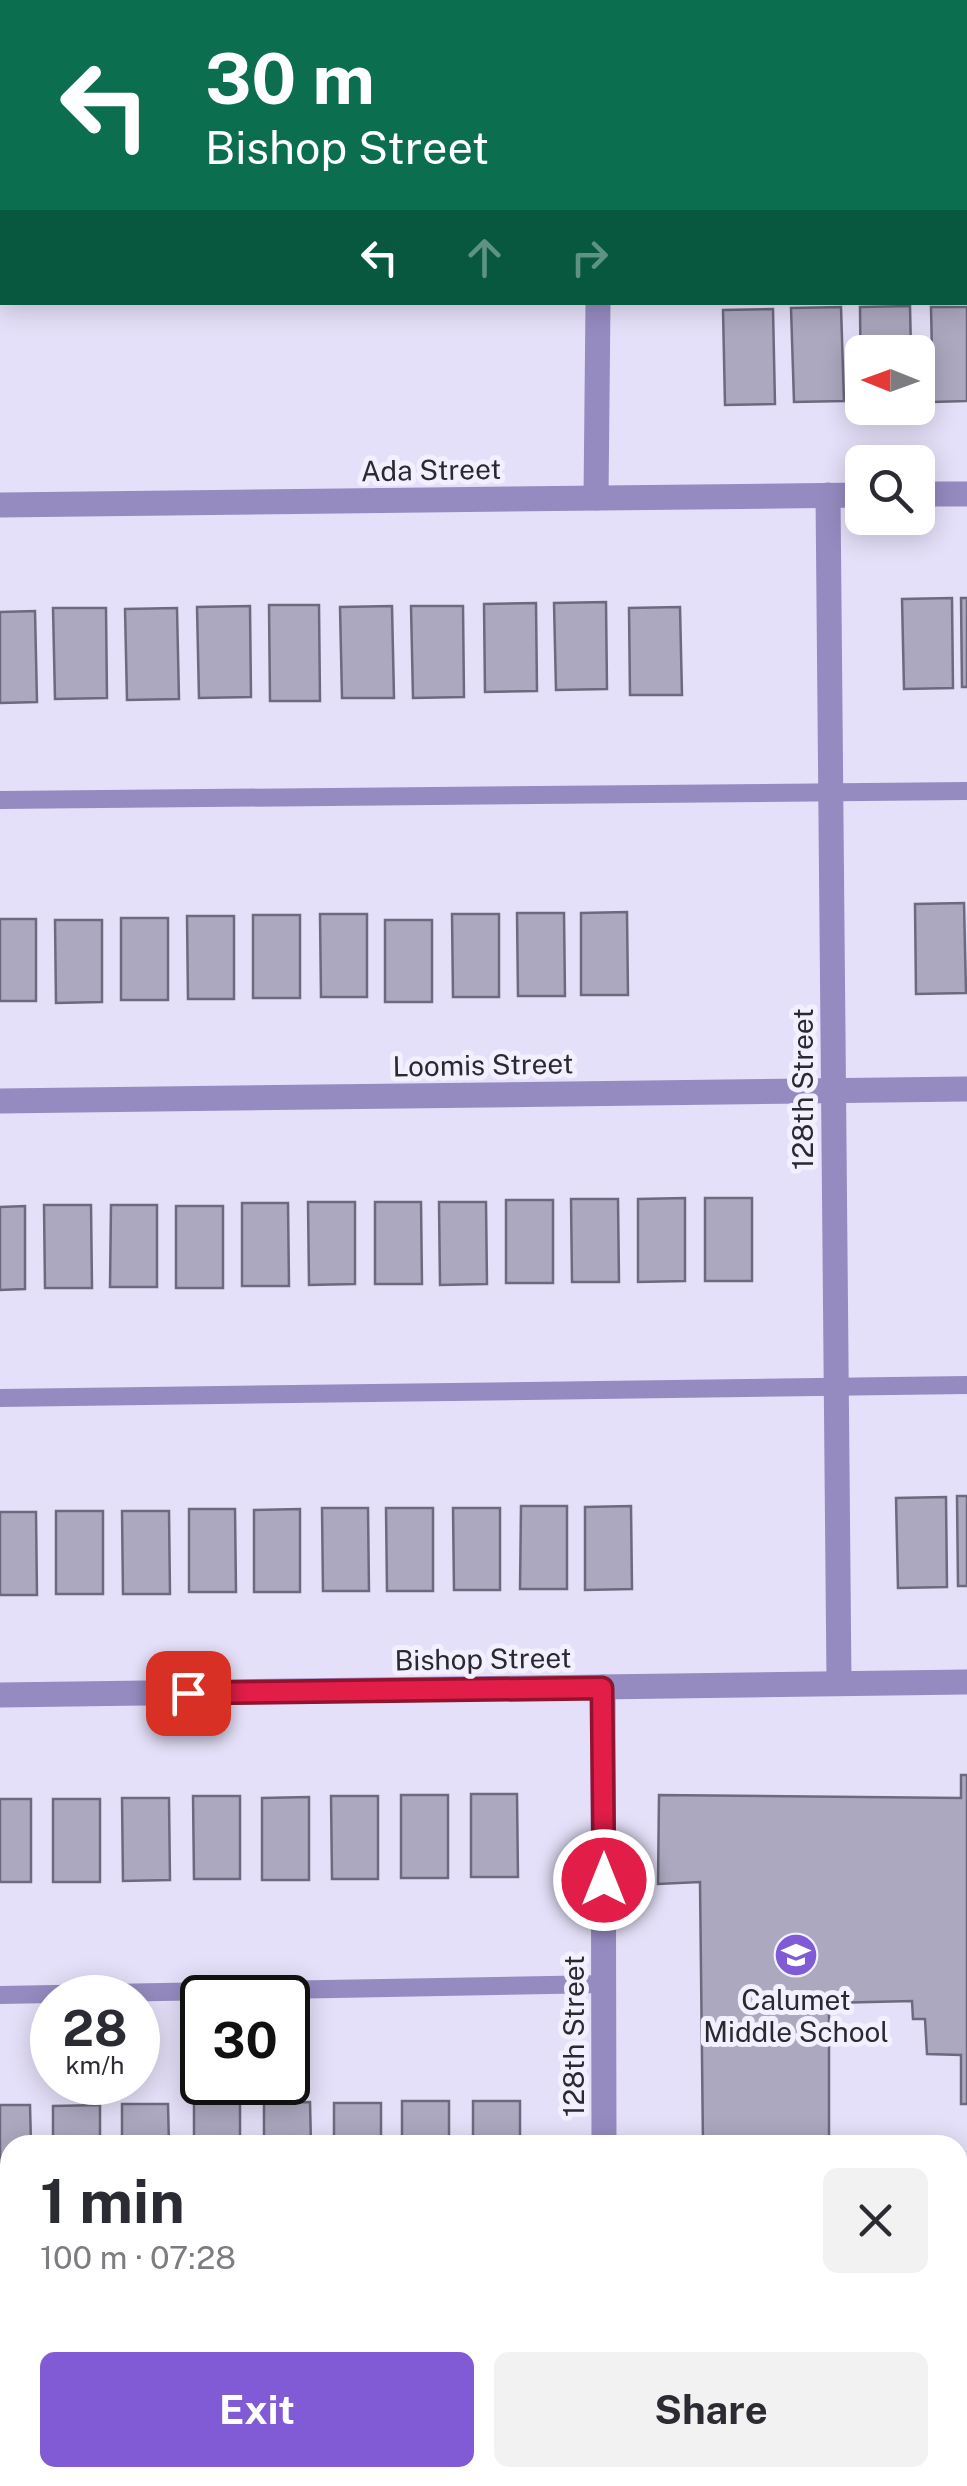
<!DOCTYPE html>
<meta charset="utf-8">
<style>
body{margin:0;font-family:"Public Sans",sans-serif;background:#f2f2f3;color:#2b2b33;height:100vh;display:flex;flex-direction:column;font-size:38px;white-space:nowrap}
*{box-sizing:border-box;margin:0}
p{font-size:32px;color:#7c7c81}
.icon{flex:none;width:55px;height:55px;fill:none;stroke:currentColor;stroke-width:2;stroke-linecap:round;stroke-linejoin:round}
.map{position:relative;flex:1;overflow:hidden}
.details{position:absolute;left:0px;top:2135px;width:968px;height:352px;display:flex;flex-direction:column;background:#fff;border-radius:30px 30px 0 0;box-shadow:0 5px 25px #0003}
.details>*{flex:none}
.banner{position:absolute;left:0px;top:0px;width:968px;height:305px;box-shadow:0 5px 25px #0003;background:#0b6e4f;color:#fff;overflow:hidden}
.needle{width:65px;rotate:271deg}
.buttons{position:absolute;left:845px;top:335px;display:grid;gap:20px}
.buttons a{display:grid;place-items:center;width:90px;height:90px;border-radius:15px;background:#fff;box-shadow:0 5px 25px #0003;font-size:50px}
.speed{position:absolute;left:30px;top:1975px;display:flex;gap:20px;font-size:50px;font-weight:700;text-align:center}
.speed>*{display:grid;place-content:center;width:130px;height:130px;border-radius:50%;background:#fff;box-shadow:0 5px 25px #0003;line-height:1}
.speed small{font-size:25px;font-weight:400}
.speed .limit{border:5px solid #111;border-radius:15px;background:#fff;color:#111}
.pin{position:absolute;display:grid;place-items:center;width:85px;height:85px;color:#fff;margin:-42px;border-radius:20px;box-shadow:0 5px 15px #0006}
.me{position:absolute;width:110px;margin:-55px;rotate:0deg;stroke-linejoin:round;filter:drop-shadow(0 0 8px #0008)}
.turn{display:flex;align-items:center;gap:35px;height:210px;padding:0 40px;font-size:45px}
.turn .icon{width:130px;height:130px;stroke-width:2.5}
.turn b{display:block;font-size:70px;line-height:85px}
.lanes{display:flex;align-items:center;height:95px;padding:0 40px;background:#0003;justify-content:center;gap:50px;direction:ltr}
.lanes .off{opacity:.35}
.round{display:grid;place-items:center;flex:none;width:105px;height:105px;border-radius:15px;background:#f2f2f3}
.headline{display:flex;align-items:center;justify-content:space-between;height:170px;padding:0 40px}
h1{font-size:60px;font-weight:700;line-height:75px}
.cta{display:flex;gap:20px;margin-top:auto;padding:20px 40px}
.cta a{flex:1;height:115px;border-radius:15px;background:#805bd5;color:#fff;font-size:40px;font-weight:700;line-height:115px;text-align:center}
.cta a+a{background:#f2f2f3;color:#2b2b33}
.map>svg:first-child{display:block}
.building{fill:#aca8bf;stroke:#6d697e;stroke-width:2.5}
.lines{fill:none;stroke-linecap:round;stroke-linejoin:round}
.service{stroke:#968bc0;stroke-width:18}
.minor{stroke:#968bc0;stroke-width:25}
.route-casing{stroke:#92132f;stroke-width:25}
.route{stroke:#e11d48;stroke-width:18}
.labels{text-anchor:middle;stroke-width:10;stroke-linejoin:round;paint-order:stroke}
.street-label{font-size:28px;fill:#2a2831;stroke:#f2effe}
.poi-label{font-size:28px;fill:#2a2831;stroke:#f2effe}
</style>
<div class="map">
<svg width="967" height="2486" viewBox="0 0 967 2486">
<rect width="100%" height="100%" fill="#e5e0f9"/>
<g class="building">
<polygon points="910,306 911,352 862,352 861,402 860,307"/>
<polygon points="841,307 844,401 794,402 791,308"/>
<polygon points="931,307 967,307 967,401 933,402"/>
<polygon points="773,309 775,404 725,405 723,310"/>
<polygon points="952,598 953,688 904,689 902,599"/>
<polygon points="961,598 967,598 967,687 962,687"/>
<polygon points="606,602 607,689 556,690 554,603"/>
<polygon points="536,603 537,691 485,692 484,604"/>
<polygon points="269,605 319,605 320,701 270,701"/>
<polygon points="250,606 251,697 199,698 197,607"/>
<polygon points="392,606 394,698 342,698 340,607"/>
<polygon points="411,606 463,606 464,697 413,698"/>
<polygon points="680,607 682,695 630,695 629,608"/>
<polygon points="53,608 106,608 107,698 55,699"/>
<polygon points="177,608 179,699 127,700 125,609"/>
<polygon points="35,611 37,702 0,703 0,612"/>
<polygon points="964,903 966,993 916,994 915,904"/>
<polygon points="627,912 628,995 581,995 581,913"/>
<polygon points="517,913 564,913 565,996 518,996"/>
<polygon points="320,914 367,914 367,997 321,997"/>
<polygon points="452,914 499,914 499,997 453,997"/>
<rect x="253" y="915" width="47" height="83"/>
<polygon points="187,916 234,916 234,999 188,999"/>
<rect x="121" y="918" width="47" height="82"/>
<rect x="0" y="919" width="36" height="82"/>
<polygon points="55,920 102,920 102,1002 56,1003"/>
<rect x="385" y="920" width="47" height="82"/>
<polygon points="685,1198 685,1281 638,1282 638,1199"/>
<rect x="705" y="1198" width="47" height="83"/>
<polygon points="571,1199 618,1199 619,1282 572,1282"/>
<rect x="506" y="1200" width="47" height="83"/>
<polygon points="308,1202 355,1202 355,1284 309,1285"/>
<polygon points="375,1202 421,1202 422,1284 375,1284"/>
<polygon points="439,1202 486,1202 487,1284 440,1285"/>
<polygon points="242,1203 288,1203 289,1286 242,1286"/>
<polygon points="44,1205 91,1205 92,1288 45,1288"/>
<polygon points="111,1205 157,1205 157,1287 110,1287"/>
<polygon points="25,1206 25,1289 0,1290 0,1207"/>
<rect x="176" y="1206" width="47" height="82"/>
<polygon points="957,1496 967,1496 967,1586 958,1586"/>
<polygon points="946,1497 947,1587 898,1588 896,1498"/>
<polygon points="521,1506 567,1506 567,1589 520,1589"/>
<polygon points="631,1506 632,1589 585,1590 585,1507"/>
<polygon points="322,1508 368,1508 369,1591 323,1591"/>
<polygon points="386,1508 433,1508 433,1591 387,1591"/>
<polygon points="453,1508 500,1508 500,1590 454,1590"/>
<polygon points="189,1509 235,1509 236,1592 189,1592"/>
<polygon points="300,1509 300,1592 254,1592 254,1510"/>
<rect x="56" y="1511" width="47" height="83"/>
<polygon points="122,1511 169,1511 170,1594 123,1594"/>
<polygon points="0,1512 36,1512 37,1595 0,1595"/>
<polygon points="961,1775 967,1775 967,2104 961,2104 961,2055 927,2054 925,2019 913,2019 912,2001 829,2003 829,2145 703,2145 700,1882 658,1884 659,1795 961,1798"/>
<polygon points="471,1794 517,1794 518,1877 471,1877"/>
<rect x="401" y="1795" width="47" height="83"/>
<polygon points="193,1796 240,1796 240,1879 194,1879"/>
<polygon points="331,1796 378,1796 378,1879 332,1879"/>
<polygon points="309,1797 309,1880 262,1880 262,1798"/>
<polygon points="122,1798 169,1798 170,1880 123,1881"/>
<rect x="0" y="1799" width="31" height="83"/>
<rect x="53" y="1799" width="47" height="83"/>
<rect x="402" y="2101" width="47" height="44"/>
<rect x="473" y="2101" width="47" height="44"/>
<polygon points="310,2102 311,2145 264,2145 264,2103"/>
<rect x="194" y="2103" width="46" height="42"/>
<rect x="334" y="2103" width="47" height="42"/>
<polygon points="122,2104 168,2104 169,2145 122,2145"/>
<polygon points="0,2105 30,2105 31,2145 10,2145 10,2188 0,2188"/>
<polygon points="100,2105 100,2145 53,2145 53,2106"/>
<rect x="0" y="2384" width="10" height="83"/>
</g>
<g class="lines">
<g class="service">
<polyline points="965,194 967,194"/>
<polyline points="0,209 2,209"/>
<polyline points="0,800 967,791"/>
<polyline points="0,1398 967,1385"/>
<polyline points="0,1995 604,1984"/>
</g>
<g class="minor">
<polyline points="600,2 600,0"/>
<polyline points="918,494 967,494"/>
<polyline points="828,495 839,1682"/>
<polyline points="596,498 598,302"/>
<polyline points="0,505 862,495"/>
<polyline points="0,1101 967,1089"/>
<polyline points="603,1687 604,2145"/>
<polyline points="0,1695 967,1682"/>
<polyline points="958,2279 967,2279"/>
<polyline points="0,2290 10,2290"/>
<polyline points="605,2478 606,2486"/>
</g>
</g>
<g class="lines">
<g class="route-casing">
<polyline id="route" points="188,1693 602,1688 604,1880"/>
</g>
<use href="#route" class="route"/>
</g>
<defs>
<g id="school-disc" transform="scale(2.25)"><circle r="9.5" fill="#805bd5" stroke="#f2effe"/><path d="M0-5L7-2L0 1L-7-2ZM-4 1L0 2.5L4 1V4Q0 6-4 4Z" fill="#fff"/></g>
</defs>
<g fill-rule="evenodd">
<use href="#school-disc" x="796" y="1955"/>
</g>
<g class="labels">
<g class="street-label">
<text transform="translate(431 470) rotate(-1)" y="10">Ada Street</text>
<text transform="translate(483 1065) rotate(-1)" y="10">Loomis Street</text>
<text transform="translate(803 1089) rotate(-90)" y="10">128th Street</text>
<text transform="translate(483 1659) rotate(-1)" y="10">Bishop Street</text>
<text transform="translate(574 2036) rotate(-90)" y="10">128th Street</text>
</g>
<g class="poi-label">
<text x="796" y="2010">Calumet<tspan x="796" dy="32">Middle School</tspan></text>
</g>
</g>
</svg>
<div class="buttons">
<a><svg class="needle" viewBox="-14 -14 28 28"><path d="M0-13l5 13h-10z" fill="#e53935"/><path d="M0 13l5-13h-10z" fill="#7c7c81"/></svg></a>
<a><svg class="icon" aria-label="search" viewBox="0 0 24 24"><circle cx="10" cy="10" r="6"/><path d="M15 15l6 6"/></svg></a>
</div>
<div class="speed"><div>28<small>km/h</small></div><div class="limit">30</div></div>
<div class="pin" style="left:188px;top:1693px;background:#d93025"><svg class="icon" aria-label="arrive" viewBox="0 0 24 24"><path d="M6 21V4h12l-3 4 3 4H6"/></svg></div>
<svg class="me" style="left:604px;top:1880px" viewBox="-20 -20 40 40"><circle r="17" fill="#e11d48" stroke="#fff" stroke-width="3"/><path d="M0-11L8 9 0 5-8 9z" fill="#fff"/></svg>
<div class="banner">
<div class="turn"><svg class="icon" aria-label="left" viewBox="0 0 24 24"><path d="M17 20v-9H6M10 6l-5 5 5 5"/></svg><div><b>30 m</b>Bishop Street</div></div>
<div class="lanes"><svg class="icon" aria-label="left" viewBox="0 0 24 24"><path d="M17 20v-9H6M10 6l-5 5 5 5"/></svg><svg class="icon off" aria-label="ahead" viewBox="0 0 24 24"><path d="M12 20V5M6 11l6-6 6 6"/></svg><svg class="icon off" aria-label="right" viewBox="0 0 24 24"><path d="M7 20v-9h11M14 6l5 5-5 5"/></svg></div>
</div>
<section class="details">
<div class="headline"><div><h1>1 min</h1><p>100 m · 07:28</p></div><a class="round"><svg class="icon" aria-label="close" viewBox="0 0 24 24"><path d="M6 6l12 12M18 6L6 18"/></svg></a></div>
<div class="cta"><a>Exit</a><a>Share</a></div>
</section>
</div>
